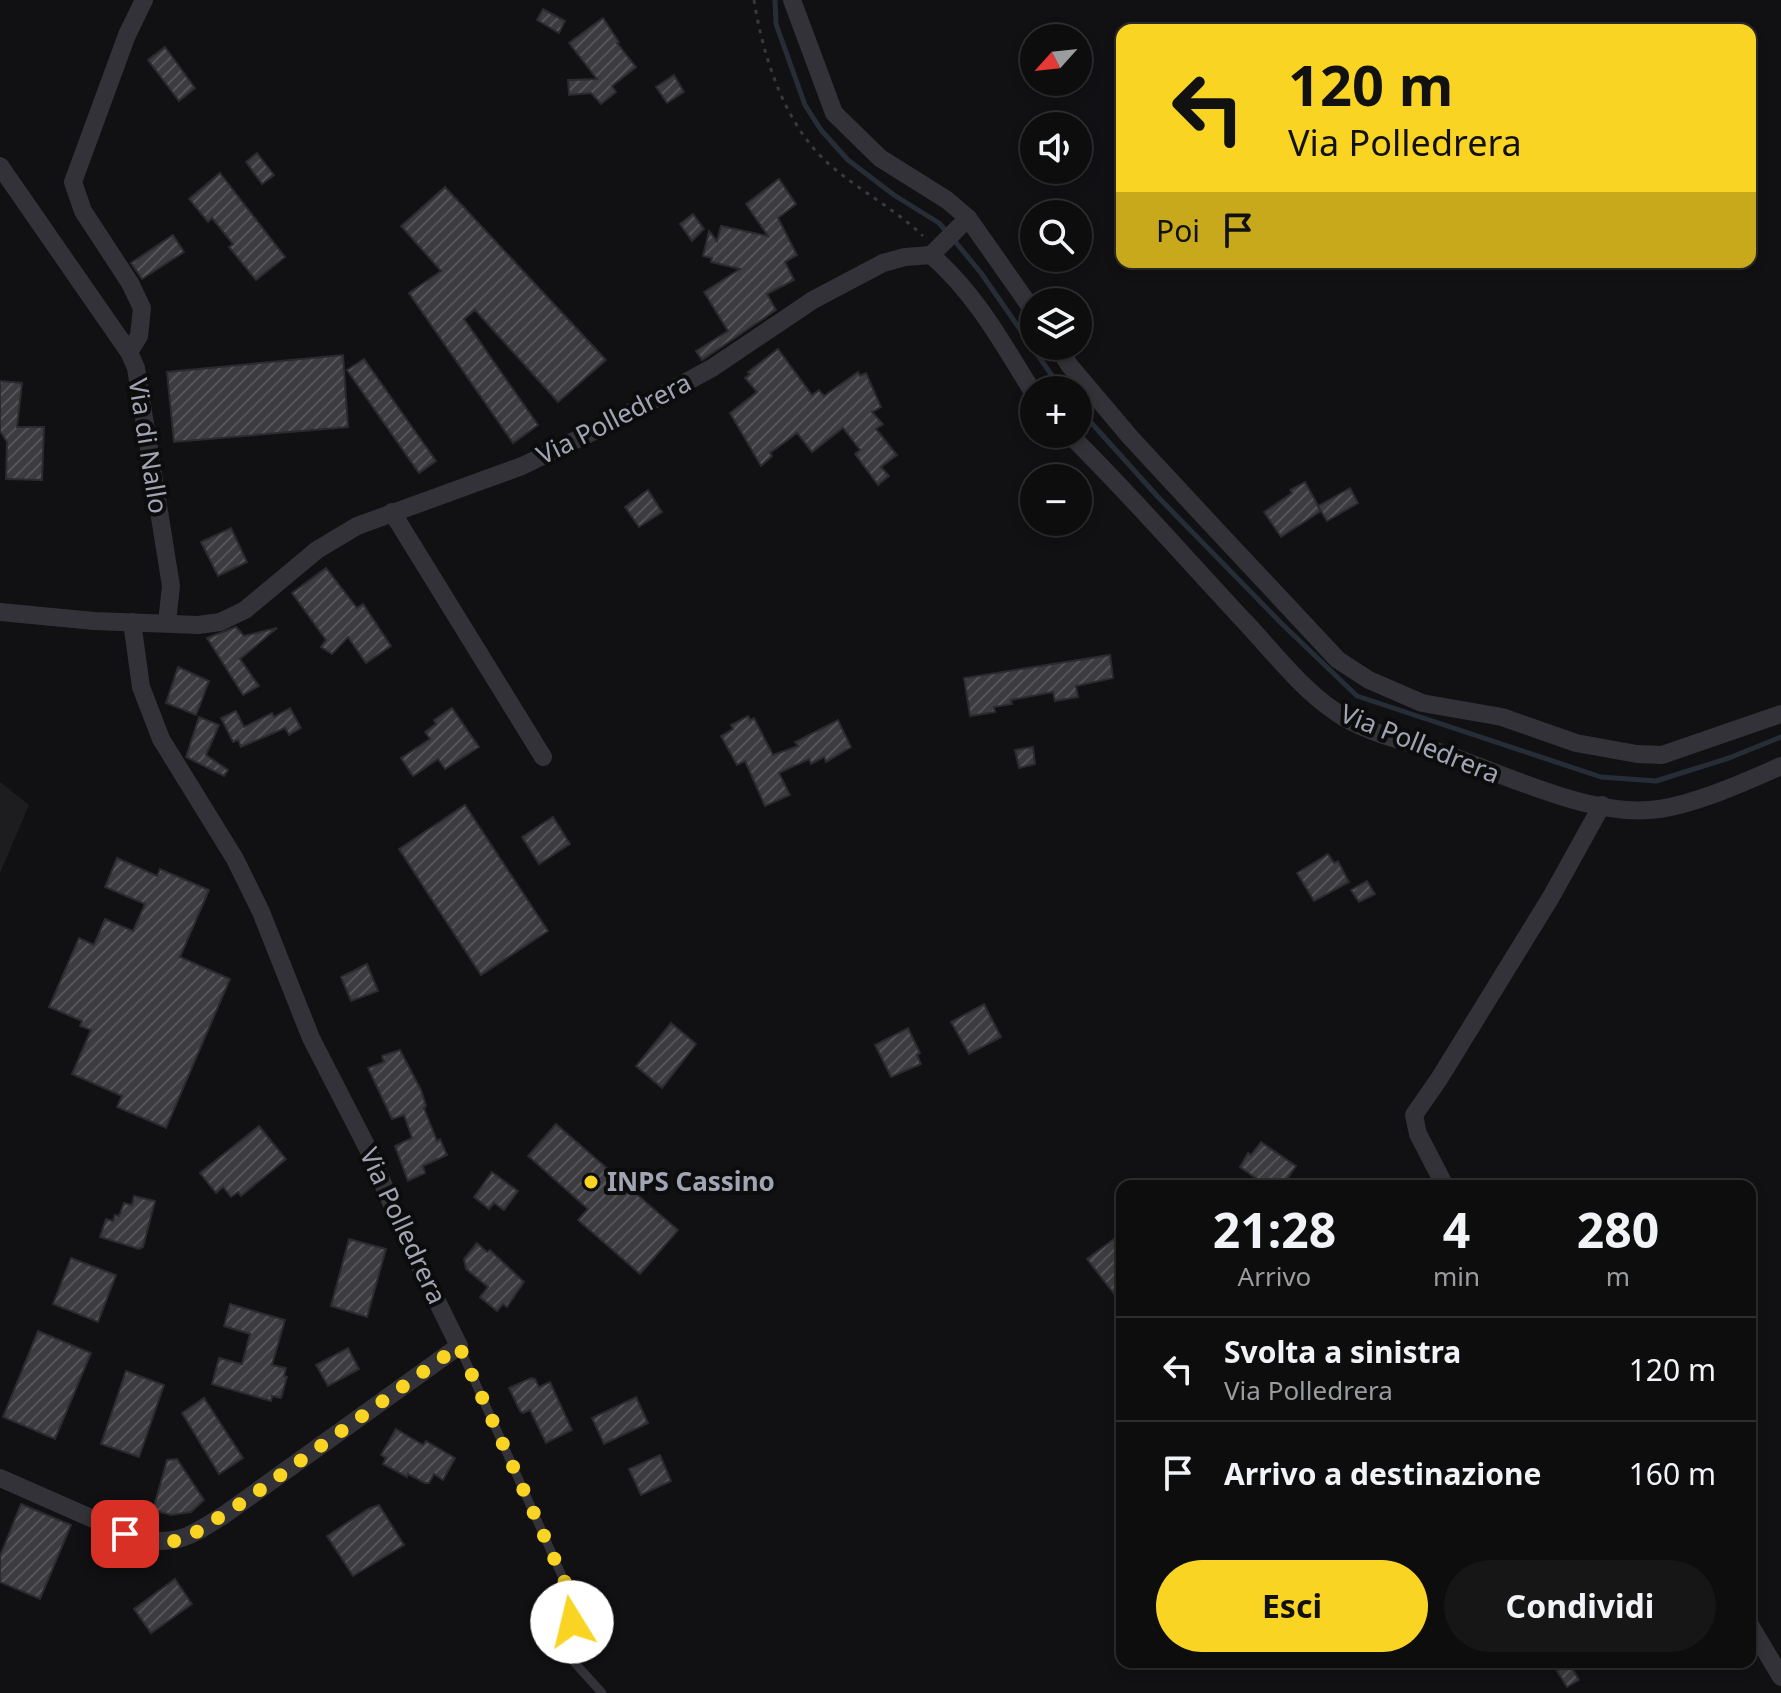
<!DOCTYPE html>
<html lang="it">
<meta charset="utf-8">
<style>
body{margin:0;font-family:"Noto Sans",sans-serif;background:#161617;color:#f1f3f6;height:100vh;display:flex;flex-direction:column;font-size:30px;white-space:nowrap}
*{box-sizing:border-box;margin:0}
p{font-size:26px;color:#9a9c9e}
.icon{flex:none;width:44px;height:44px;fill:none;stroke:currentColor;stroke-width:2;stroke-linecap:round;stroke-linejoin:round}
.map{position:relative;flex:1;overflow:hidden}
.details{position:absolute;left:1116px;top:1180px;width:640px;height:488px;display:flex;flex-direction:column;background:#0d0d0e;border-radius:16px;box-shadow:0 4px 12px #0003,0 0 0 2px #2d2d2e}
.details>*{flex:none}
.top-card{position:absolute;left:1116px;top:24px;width:640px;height:244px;border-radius:16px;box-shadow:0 4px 12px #0003,0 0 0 2px #2d2d2e;background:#f9d422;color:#111;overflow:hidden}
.needle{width:52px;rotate:243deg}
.controls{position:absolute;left:1020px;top:24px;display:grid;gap:16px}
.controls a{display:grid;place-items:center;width:72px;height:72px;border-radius:50%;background:#0d0d0e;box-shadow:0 4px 12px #0003,0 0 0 2px #2d2d2e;font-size:40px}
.pin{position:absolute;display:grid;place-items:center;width:68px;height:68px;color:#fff;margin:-34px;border-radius:16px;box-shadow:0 4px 12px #0006}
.me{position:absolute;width:88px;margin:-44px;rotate:351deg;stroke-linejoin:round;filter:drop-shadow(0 0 6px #0008)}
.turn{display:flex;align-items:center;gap:28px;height:168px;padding:0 40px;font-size:36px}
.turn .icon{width:104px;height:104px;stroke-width:2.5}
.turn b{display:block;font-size:56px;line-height:68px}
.then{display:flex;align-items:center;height:76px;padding:0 40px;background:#0003;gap:16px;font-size:30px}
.eta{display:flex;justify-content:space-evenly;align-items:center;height:136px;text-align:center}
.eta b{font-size:48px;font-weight:700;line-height:56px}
.button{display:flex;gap:16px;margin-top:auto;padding:16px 40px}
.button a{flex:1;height:92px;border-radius:48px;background:#f9d422;color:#111;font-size:32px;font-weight:700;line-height:92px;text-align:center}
.button a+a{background:#161617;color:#f1f3f6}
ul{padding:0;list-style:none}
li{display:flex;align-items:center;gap:24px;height:104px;padding:0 40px;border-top:2px solid #2d2d2e}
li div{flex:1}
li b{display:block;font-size:30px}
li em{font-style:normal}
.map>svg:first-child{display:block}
.built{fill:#1d1d20}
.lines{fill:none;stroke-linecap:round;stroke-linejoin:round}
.stream{stroke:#272d36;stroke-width:5}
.building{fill:url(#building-hatch);stroke:#2b2b2f;stroke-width:2}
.path{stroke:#38393f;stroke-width:3;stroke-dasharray:4 6;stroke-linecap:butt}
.lane{stroke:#323238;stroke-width:9}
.street{stroke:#323238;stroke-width:18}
.route{stroke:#f9d422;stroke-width:14;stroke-dasharray:0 25.2}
.poi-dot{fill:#f9d422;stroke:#0c0c0d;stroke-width:3}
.labels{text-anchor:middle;stroke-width:8;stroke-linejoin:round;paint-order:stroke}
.street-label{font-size:26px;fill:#a2a4b4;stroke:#0c0c0d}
.poi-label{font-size:26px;font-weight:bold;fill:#a2a4b4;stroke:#0c0c0d;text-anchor:start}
</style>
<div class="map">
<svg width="1781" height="1693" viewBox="0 0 1781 1693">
<defs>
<pattern id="building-hatch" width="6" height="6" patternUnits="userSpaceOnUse" patternTransform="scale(2)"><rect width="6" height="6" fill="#3b3b40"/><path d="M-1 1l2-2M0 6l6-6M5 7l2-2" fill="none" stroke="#545459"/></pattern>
</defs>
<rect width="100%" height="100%" fill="#111113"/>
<polygon class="built" points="0,782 29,805 0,873"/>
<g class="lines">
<g class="stream">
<polyline points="775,0 776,24 805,105 821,130 848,160 894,195 939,223 947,232"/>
<polyline points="953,239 981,273 1062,390"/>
<polyline points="1078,408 1158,497 1281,623 1357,696 1601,777 1656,781 1729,758 1781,737"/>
</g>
</g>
<g class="building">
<polygon points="543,9 565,21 559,33 537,20"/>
<polygon points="603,18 619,42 617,43 636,67 612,86 616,92 601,104 591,93 569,95 568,80 597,79 569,43"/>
<polygon points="165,47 195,88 179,101 148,60"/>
<polygon points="674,75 684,92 667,103 656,87"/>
<polygon points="257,153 274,175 262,184 246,162"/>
<polygon points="220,173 285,257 256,280 229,247 233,244 212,218 208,222 189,199"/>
<polygon points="779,179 796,204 778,218 797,255 785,262 794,280 767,294 776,310 702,360 696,351 728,331 704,292 740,269 711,262 712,258 703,256 709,231 717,241 721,226 768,236 746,204"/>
<polygon points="445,187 606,360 558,402 475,310 464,319 538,425 513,443 409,293 441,271 401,226"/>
<polygon points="693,214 704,229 692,241 680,224"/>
<polygon points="173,235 184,252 142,279 131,263"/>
<polygon points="778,349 812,395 819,390 824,396 858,372 860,376 866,373 881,407 872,412 883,424 876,429 897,455 881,467 889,476 878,485 855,454 860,450 843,428 812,452 797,433 770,453 772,456 761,466 730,413 757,392 745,378 750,374 748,372"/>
<polygon points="343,355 348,427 174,442 167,372"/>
<polygon points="364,359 436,461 419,473 347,370"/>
<polygon points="0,381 22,383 17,427 44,427 42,480 6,479 7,442 0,431"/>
<polygon points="1305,482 1321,511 1281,537 1264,512 1292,493 1290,490"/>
<polygon points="1350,488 1358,503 1327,521 1318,506"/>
<polygon points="648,490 662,512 639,527 625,507"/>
<polygon points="231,528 247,562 218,576 201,542"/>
<polygon points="326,568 357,608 363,604 391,646 366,663 348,637 332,654 321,647 326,640 292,593"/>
<polygon points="236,627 244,636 277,628 240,659 259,686 243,695 207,638"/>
<polygon points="1110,655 1113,678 1076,686 1078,697 1055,701 1053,692 1011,700 1012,704 994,707 995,712 970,716 964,678"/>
<polygon points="178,667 209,681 196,715 166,703"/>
<polygon points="290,708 301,728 289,735 285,728 241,747 238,740 233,742 221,718 236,711 244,727 272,713 274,717"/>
<polygon points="452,708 479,747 445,769 438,759 413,776 401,758 430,739 425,732 436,724 434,720"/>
<polygon points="748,716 750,720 754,718 773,755 798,746 795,742 838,720 851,747 826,762 824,757 811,764 809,759 779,773 790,795 765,806 745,761 737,765 721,736 733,729 731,725"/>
<polygon points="199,717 219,725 206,755 228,770 224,776 186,757"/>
<polygon points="1033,747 1035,764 1019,768 1015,750"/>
<polygon points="465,805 548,931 481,975 399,849"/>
<polygon points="553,817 570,844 539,864 522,837"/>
<polygon points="1328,854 1334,863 1338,861 1349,882 1314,901 1297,873"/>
<polygon points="117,858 157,876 160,869 209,890 180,957 230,979 166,1128 117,1107 122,1096 72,1074 91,1030 80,1026 82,1021 49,1007 79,938 94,945 105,919 133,931 145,904 105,887"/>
<polygon points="1367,881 1375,894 1359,902 1351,890"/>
<polygon points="367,964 378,991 351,1001 341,977"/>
<polygon points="984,1004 1001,1037 969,1054 951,1022"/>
<polygon points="671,1023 696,1044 662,1088 636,1066"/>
<polygon points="908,1028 920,1053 917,1055 921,1064 891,1077 875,1045"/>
<polygon points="400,1050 421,1090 426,1106 424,1108 437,1141 440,1139 447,1155 423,1166 425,1173 408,1181 395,1146 412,1138 404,1115 392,1119 368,1068 384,1062 382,1056"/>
<polygon points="556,1124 678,1230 640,1274 578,1220 588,1209 528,1156"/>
<polygon points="259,1126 286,1159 241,1196 238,1192 231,1197 223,1187 216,1193 200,1173"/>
<polygon points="1261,1142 1296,1166 1282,1186 1267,1186 1240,1167 1248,1153 1251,1155"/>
<polygon points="492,1172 518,1191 504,1210 494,1203 489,1209 474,1197"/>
<polygon points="134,1196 155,1201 143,1247 139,1249 100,1237 106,1219 113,1221 115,1215 119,1216 124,1203 132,1205"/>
<polygon points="349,1239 386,1249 367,1317 331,1306"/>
<polygon points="1114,1239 1122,1250 1122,1304 1087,1259"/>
<polygon points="477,1243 487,1252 490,1250 524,1282 507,1307 503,1304 497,1311 480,1297 488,1287 466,1269 464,1259"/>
<polygon points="71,1258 116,1275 98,1322 53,1304"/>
<polygon points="230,1304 285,1320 272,1365 286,1368 284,1376 287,1377 281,1398 272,1396 271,1401 212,1384 219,1358 242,1364 250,1334 224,1326"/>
<polygon points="38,1331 91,1353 55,1439 3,1417"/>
<polygon points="348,1348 359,1369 328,1386 316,1365"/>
<polygon points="126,1371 164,1385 139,1457 101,1444"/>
<polygon points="531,1378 535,1379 539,1387 550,1382 572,1430 546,1443 530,1410 523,1413 520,1411 509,1388"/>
<polygon points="636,1397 648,1423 604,1444 592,1418"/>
<polygon points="204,1398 243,1458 219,1474 182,1413"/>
<polygon points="396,1429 423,1445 426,1441 455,1458 443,1480 434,1474 429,1483 425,1483 408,1474 407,1477 383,1464 386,1458 381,1455"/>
<polygon points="660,1455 671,1481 641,1495 629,1469"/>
<polygon points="177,1459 204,1500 191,1512 171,1515 153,1510 167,1460"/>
<polygon points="21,1504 71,1525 40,1599 0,1582 0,1556"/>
<polygon points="379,1505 404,1545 353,1576 327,1536 368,1509"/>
<polygon points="175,1579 192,1604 151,1633 134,1609"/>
<polygon points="1569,1663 1579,1680 1567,1687 1557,1671"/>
</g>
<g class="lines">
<path class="path" d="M 754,0 C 763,57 785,126 830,165 C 860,191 895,209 923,236"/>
<polyline class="lane" points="459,1346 575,1605 565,1652 602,1693"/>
<g class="street">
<polyline points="792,0 834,113 880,158 947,200 968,218 1034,312"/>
<polyline points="0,166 129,352 136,368 171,586 167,622"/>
<polyline points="931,255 968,218"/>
<polyline points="1057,346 1070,366 1131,438 1208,521 1338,660 1369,680 1422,703 1502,717 1576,743 1637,754 1662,755 1781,714"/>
<polyline points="129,352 139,336 142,308 130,283 83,211 73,182 127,35 144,0"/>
<path d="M 1069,434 C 1131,495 1188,561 1247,624 C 1274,653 1300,687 1333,710 C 1363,733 1410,742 1445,754 C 1504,774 1587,815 1649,810 C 1687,808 1746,782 1781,766"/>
<polyline points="392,512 543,757"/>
<path d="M 0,612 L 94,621 L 198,625 L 220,622 L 245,610 L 317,550 L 357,526 L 522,466 L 609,424 L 712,368 L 813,300 L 883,263 L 905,257 L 931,255 C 976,294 1003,344 1034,394"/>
<polyline points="1445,1186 1418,1134 1414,1115 1439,1079 1551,897 1602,805"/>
<path d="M 0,1478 L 141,1540 C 182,1544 190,1536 224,1515 L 459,1346 L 408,1242 L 368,1149 L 311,1038 L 261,912 L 235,859 L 161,739 L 141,687 L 132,622"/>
<polyline points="1750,1625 1781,1677"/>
</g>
</g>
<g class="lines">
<polyline class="route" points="125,1534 141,1540 163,1542 184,1540 246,1500 459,1346 575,1605 572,1622"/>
</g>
<circle class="poi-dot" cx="591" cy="1182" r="8"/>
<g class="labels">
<g class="street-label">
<text transform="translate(614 419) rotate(-27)" y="9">Via Polledrera</text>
<text transform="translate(148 446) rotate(81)" y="9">Via di Nallo</text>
<text transform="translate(1420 744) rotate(22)" y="9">Via Polledrera</text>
<text transform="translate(403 1226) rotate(65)" y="9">Via Polledrera</text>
</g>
<g class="poi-label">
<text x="607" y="1191">INPS Cassino</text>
</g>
</g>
</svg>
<div class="controls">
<a><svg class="needle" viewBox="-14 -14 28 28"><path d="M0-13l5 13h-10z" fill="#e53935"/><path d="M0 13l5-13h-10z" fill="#9a9c9e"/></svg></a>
<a><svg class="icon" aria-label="sound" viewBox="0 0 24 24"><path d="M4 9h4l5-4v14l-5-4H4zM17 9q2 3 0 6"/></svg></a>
<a><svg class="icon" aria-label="search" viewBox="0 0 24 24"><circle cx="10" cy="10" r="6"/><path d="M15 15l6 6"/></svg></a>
<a><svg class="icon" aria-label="layers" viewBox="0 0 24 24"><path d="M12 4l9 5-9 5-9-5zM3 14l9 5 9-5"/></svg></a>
<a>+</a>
<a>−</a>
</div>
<div class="pin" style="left:125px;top:1534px;background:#d93025"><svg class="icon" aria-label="arrive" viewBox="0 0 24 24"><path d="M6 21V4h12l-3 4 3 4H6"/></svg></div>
<svg class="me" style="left:572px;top:1622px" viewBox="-20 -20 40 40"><circle r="19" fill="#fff"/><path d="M0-13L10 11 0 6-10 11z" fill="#f9d422"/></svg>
<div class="top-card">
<div class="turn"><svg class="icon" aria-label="left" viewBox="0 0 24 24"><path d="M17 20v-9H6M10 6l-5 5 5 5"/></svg><div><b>120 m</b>Via Polledrera</div></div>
<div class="then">Poi<svg class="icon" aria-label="arrive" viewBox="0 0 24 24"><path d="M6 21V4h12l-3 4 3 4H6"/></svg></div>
</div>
<section class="details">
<div class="eta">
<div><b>21:28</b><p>Arrivo</p></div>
<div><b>4</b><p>min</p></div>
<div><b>280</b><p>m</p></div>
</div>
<ul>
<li><svg class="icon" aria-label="left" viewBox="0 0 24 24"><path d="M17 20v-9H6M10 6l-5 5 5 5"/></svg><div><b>Svolta a sinistra</b><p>Via Polledrera</p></div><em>120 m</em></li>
<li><svg class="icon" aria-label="arrive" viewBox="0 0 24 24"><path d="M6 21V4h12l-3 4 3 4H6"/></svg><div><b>Arrivo a destinazione</b></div><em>160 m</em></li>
</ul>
<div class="button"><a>Esci</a><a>Condividi</a></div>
</section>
</div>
